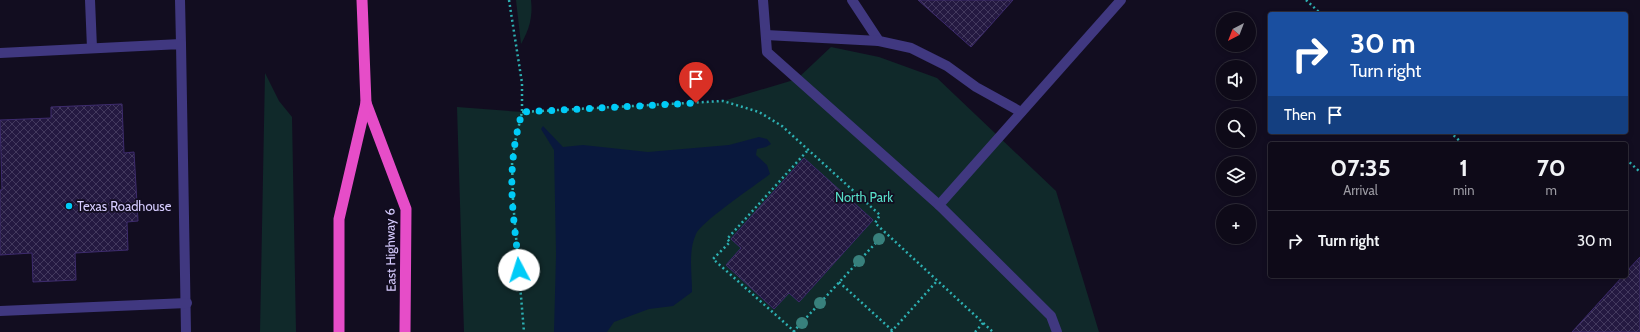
<!DOCTYPE html>
<style>
body{margin:0;font-family:Cabin,sans-serif;background:#1c1825;color:#f1f3f6;height:100vh;display:flex;flex-direction:column;font-size:15px;white-space:nowrap}
*{box-sizing:border-box;margin:0}
p{font-size:13px;color:#9b9aa2}
.icon{flex:none;width:22px;height:22px;fill:none;stroke:currentColor;stroke-width:2;stroke-linecap:round;stroke-linejoin:round}
.map{position:relative;flex:1;overflow:hidden}
.details{position:absolute;left:1268px;top:142px;width:360px;height:136px;display:flex;flex-direction:column;background:#0e0a18;border-radius:4px;box-shadow:0 2px 6px #0003,0 0 0 1px #2e2b37}
.details>*{flex:none}
.banner{position:absolute;left:1268px;top:12px;width:360px;height:122px;border-radius:4px;box-shadow:0 2px 6px #0003,0 0 0 1px #2e2b37;background:#1a4fa0;color:#fff;overflow:hidden}
.needle{width:26px;rotate:222deg}
.buttons{position:absolute;left:1216px;top:12px;display:grid;gap:8px}
.buttons a{display:grid;place-items:center;width:40px;height:40px;border-radius:50%;background:#0e0a18;box-shadow:0 2px 6px #0003,0 0 0 1px #2e2b37;font-size:20px}
.pin{position:absolute;display:grid;place-items:center;width:34px;height:34px;color:#fff;margin:-41px -17px;border-radius:50% 50% 50% 0;rotate:-45deg;box-shadow:0 0 4px #0007}
.pin .icon{rotate:45deg}
.me{position:absolute;width:44px;margin:-22px;rotate:355deg;stroke-linejoin:round;filter:drop-shadow(0 0 3px #0008)}
.turn{display:flex;align-items:center;gap:14px;height:84px;padding:0 16px;font-size:18px}
.turn .icon{width:52px;height:52px;stroke-width:2.5}
.turn b{display:block;font-size:28px;line-height:34px}
.then{display:flex;align-items:center;height:38px;padding:0 16px;background:#0003;gap:8px;font-size:15px}
.eta{display:flex;justify-content:space-evenly;align-items:center;height:68px;text-align:center}
.eta b{font-size:24px;font-weight:700;line-height:28px}
ul{padding:0;list-style:none}
li{display:flex;align-items:center;gap:12px;height:60px;padding:0 16px;border-top:1px solid #2e2b37}
li div{flex:1}
li b{display:block;font-size:15px}
li em{font-style:normal}
.map>svg:first-child{display:block}
.green{fill:#10292a}
.water{fill:#09183d}
.building{fill:url(#building-cross-hatch);stroke:#3d2b6d}
.lines{fill:none;stroke-linecap:round;stroke-linejoin:round}
.path{stroke:#2db0b2;stroke-width:2.5;stroke-dasharray:2 3;stroke-linecap:butt}
.service{stroke:#403880;stroke-width:10}
.trunk{stroke:#e64dc8;stroke-width:11}
.tree{fill:#38807c}
.route{stroke:#00cbf7;stroke-width:7;stroke-dasharray:0 12.6}
.poi-dot{fill:#00cbf7;stroke:#120d20;stroke-width:1.5}
.labels{text-anchor:middle;stroke-width:3.5;stroke-linejoin:round;paint-order:stroke}
.park-label{font-size:13px;fill:#58dfc8;stroke:#120d20}
.poi-label{font-size:13px;fill:#d6ccff;stroke:#120d20;text-anchor:start}
.street-label{font-size:13px;fill:#d6ccff;stroke:#120d20}
</style>
<div class="map">
<svg width="1640" height="332" viewBox="0 0 1640 332">
<defs>
<pattern id="building-cross-hatch" width="8" height="8" patternUnits="userSpaceOnUse"><rect width="8" height="8" fill="#241941"/><path d="M0 0l8 8M0 8l8-8" fill="none" stroke="#43395e"/></pattern>
</defs>
<rect width="100%" height="100%" fill="#120d20"/>
<g class="green">
<path d="M 516,0 L 531,0 C 533,17 529,30 521,44 Z"/>
<polygon points="831,47 879,57 937,78 1056,191 1099,332 464,332 457,107 522,112 723,101 797,79"/>
<polygon points="265,73 279,101 292,117 296,332 260,332"/>
</g>
<path class="water" d="M 543,126 L 563,147 L 583,145 L 648,152 L 729,145 L 759,137 L 767,139 L 771,144 L 766,147 L 757,149 L 756,155 L 767,165 L 770,174 C 756,185 702,221 696,234 C 688,251 692,273 692,292 L 673,306 L 649,309 L 614,322 L 607,332 L 554,332 L 556,254 L 554,150 L 541,129 Z"/>
<g class="building">
<polygon points="918,0 1013,0 971,47"/>
<polygon points="122,104 124,153 134,152 138,221 127,222 128,250 75,253 76,280 33,282 32,253 0,255 0,190 2,190 0,120 51,118 51,107"/>
<polygon points="804,158 873,220 799,302 789,293 774,309 726,265 741,248 731,239"/>
<polygon points="1640,257 1640,332 1572,332 1623,276 1626,276 1626,272"/>
</g>
<g class="lines">
<g class="path">
<polyline points="509,0 522,83 522,112 516,138 512,161 513,201 524,332"/>
<polyline points="1306,0 1321,14"/>
<polyline points="522,112 723,101 759,112 782,126 880,215 875,223 993,332"/>
<polyline points="1450,132 1463,144"/>
<polyline points="1626,159 1640,172"/>
<polyline points="839,282 894,332"/>
<polyline points="793,332 885,233"/>
<polyline points="795,332 713,259 730,242 727,239 808,150"/>
<polyline points="891,332 937,281"/>
<polyline points="975,332 983,323"/>
</g>
<g class="service">
<polyline points="90,0 92,48"/>
<polyline points="180,0 181,44"/>
<polyline points="763,0 767,52 939,205"/>
<polyline points="852,0 879,41 911,48 947,66 976,87 1021,112"/>
<polyline points="766,35 879,41"/>
<polyline points="0,53 181,44 186,332"/>
<polyline points="0,311 187,303"/>
<polyline points="1057,332 1051,316 939,205 1121,0"/>
</g>
<g class="trunk">
<polyline points="366,103 406,209 405,332"/>
<polyline points="339,332 339,219 366,103 362,0"/>
</g>
</g>
<g class="tree">
<circle cx="879" cy="239" r="6"/>
<circle cx="859" cy="261" r="6"/>
<circle cx="820" cy="303" r="6"/>
<circle cx="802" cy="323" r="6"/>
</g>
<g class="lines">
<path class="route" d="M 519,270 C 516,234 509,196 513,160 C 514,144 518,128 522,112 L 696,103"/>
</g>
<circle class="poi-dot" cx="69" cy="206" r="4"/>
<g class="labels">
<g class="park-label">
<text x="864" y="202">North Park</text>
</g>
<g class="poi-label">
<text x="77" y="211">Texas Roadhouse</text>
</g>
<g class="street-label">
<text transform="translate(390 250) rotate(-91)" y="5">East Highway 6</text>
</g>
</g>
</svg>
<div class="buttons">
<a><svg class="needle" viewBox="-14 -14 28 28"><path d="M0-13l5 13h-10z" fill="#e53935"/><path d="M0 13l5-13h-10z" fill="#9b9aa2"/></svg></a>
<a><svg class="icon" aria-label="sound" viewBox="0 0 24 24"><path d="M4 9h4l5-4v14l-5-4H4zM17 9q2 3 0 6"/></svg></a>
<a><svg class="icon" aria-label="search" viewBox="0 0 24 24"><circle cx="10" cy="10" r="6"/><path d="M15 15l6 6"/></svg></a>
<a><svg class="icon" aria-label="layers" viewBox="0 0 24 24"><path d="M12 4l9 5-9 5-9-5zM3 14l9 5 9-5"/></svg></a>
<a>+</a>
</div>
<div class="pin" style="left:696px;top:103px;background:#d93025"><svg class="icon" aria-label="arrive" viewBox="0 0 24 24"><path d="M6 21V4h12l-3 4 3 4H6"/></svg></div>
<svg class="me" style="left:519px;top:270px" viewBox="-20 -20 40 40"><circle r="19" fill="#fff"/><path d="M0-13L10 11 0 6-10 11z" fill="#00cbf7"/></svg>
<div class="banner">
<div class="turn"><svg class="icon" aria-label="right" viewBox="0 0 24 24"><path d="M7 20v-9h11M14 6l5 5-5 5"/></svg><div><b>30 m</b>Turn right</div></div>
<div class="then">Then<svg class="icon" aria-label="arrive" viewBox="0 0 24 24"><path d="M6 21V4h12l-3 4 3 4H6"/></svg></div>
</div>
<section class="details">
<div class="eta">
<div><b>07:35</b><p>Arrival</p></div>
<div><b>1</b><p>min</p></div>
<div><b>70</b><p>m</p></div>
</div>
<ul>
<li><svg class="icon" aria-label="right" viewBox="0 0 24 24"><path d="M7 20v-9h11M14 6l5 5-5 5"/></svg><div><b>Turn right</b></div><em>30 m</em></li>
</ul>
</section>
</div>
